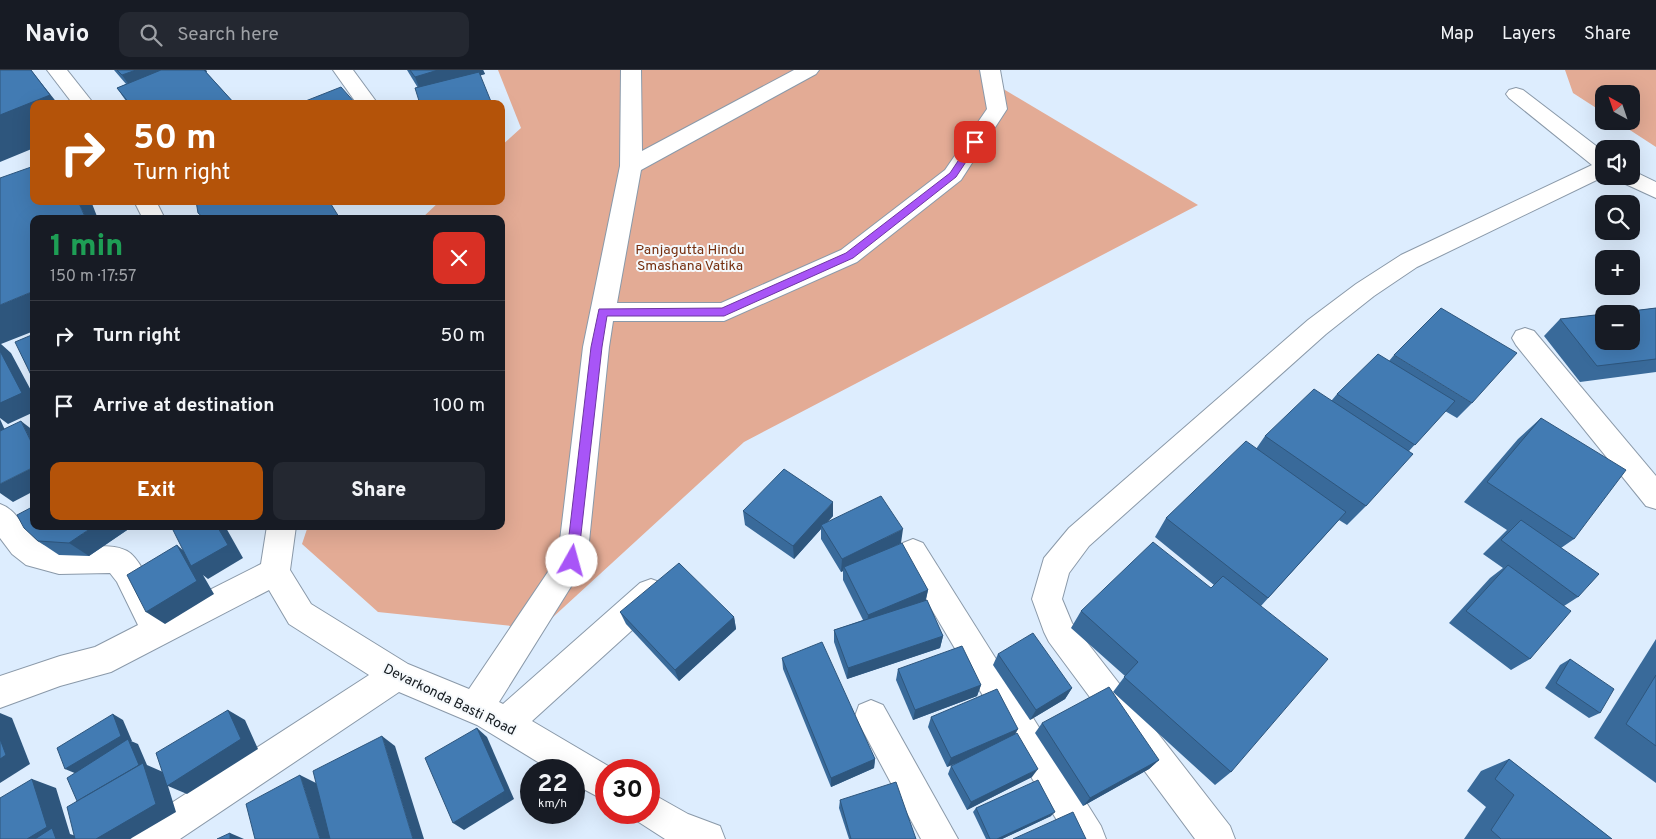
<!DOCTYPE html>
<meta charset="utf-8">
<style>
body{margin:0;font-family:Overpass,sans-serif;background:#242831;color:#f1f3f6;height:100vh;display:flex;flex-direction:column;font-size:19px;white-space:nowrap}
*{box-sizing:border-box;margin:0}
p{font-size:16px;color:#9ea1a6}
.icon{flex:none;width:28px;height:28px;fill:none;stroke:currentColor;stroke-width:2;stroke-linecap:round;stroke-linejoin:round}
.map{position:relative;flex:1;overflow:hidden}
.side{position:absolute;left:30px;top:145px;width:475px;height:315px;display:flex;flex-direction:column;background:#171b24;border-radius:10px;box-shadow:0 5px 20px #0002}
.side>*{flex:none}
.banner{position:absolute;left:30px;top:30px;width:475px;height:105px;border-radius:10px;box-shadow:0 5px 20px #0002;background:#b45309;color:#fff;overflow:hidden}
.needle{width:32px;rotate:320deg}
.tools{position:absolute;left:1595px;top:15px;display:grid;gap:10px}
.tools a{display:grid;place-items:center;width:45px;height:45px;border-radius:10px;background:#171b24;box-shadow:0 5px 20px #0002;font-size:25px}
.speed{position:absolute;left:520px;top:689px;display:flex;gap:10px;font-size:25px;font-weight:700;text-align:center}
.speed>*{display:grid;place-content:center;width:65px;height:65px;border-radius:50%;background:#171b24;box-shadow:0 5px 20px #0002;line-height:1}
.speed small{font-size:12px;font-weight:400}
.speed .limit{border:8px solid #d22;background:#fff;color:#111}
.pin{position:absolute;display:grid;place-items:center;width:42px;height:42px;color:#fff;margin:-21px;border-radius:10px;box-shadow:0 2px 8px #0006}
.me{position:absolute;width:55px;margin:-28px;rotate:7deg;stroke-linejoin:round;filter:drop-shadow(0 0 4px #0008)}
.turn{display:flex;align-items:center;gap:18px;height:105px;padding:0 20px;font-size:22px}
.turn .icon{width:65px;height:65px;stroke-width:2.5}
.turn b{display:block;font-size:35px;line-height:42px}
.round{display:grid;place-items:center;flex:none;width:52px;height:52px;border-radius:10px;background:#242831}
.headline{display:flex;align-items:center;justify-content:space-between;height:85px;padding:0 20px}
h1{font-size:30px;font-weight:800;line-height:38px;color:#1e9e55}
.cta{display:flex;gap:10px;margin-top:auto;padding:10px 20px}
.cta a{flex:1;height:58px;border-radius:10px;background:#b45309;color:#fff;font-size:20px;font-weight:800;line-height:58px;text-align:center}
.cta a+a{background:#242831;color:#f1f3f6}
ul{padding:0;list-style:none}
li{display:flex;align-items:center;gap:15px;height:70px;padding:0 20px;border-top:1px solid #363941}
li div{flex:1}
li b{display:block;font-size:19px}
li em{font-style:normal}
header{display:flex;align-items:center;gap:30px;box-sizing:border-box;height:70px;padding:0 25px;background:#171b24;border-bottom:1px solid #363941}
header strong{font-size:24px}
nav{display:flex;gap:28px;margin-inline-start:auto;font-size:18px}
.search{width:350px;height:45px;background:#242831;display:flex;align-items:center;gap:12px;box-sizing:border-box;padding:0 18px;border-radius:10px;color:#9ea1a6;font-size:19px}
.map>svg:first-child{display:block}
.green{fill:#e3ab95}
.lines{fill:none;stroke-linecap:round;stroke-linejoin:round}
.minor-casing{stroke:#8a99a9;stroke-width:2}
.minor{fill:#fff;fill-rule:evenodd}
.wall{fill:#396a9a}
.shaded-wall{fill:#2e567d}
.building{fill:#427bb3;stroke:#2e567d}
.route{fill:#a855f7;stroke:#6d37a1}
.labels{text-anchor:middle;stroke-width:4;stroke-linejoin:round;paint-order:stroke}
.park-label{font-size:14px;fill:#762f0f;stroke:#f5f9fc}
.street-label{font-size:14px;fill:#151b20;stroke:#f5f9fc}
</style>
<header>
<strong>Navio</strong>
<div class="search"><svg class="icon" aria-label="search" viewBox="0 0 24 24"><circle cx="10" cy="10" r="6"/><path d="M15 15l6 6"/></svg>Search here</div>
<nav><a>Map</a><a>Layers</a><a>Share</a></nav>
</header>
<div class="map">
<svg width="1656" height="769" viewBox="0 0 1656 769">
<rect width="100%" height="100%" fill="#ddedfe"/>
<g class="green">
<polygon points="498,0 999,0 1000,17 1198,135 744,372 540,559 378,542 302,474 308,456 501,456 501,149 421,149 440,131 501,131 501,76 521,58"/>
<polygon points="1565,0 1656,0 1656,77 1616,51 1631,51 1631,24 1604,24 1604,43 1573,23"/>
</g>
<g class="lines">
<g class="minor-casing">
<g id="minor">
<polygon points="47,0 67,0 94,34 73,34"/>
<polygon points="333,0 353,0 378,34 357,34"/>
<path d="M 621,0 L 641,0 L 642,81 L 794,0 L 819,0 L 816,4 L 641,100 L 617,233 L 721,233 L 841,180 L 945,100 L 987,39 L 980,0 L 1000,0 L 1007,39 L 961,110 L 857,192 L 724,251 L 613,251 L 609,277 L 587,491 L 499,632 L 503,634 L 640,513 L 651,509 L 662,513 L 666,523 L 662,533 L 532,651 L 615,700 L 606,700 L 606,731 L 574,714 L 574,700 L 551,700 L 477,655 L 399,622 L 180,769 L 131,769 L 136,756 L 369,605 L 289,554 L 269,520 L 111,602 L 60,616 L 0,638 L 0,606 L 60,586 L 95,577 L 138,555 L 117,512 L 110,503 L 59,504 L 26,495 L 12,484 L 0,468 L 0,434 C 21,441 26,469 47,476 C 60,480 76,478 89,477 C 102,476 116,475 127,481 C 142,489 156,527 164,543 L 261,494 L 267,456 L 296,456 L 290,500 L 311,534 L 408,594 L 469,619 L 558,487 L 583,277 L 620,96 Z"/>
<polygon points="1516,18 1523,20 1604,82 1605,106 1417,197 1374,226 1326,264 1089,476 1069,503 1062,529 1072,553 1230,756 1235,769 1195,769 1049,572 1044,562 1032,529 1044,488 1069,458 1308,250 1356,214 1401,185 1592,95 1509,28 1506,24 1509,20"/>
<polygon points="1631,100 1656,112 1656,128 1619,111 1616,106 1631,106"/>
<polygon points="134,131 156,131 165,149 143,149"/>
<polygon points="1525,258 1534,261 1656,406 1656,439 1646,436 1516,275 1512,268 1516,261"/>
<polygon points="913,469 923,473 1101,756 1106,769 1068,769 903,491 898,482 903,473"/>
<polygon points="871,630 883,635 958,769 921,769 855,646 859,635"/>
<polygon points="649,722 688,744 720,756 725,769 665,769 637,751 633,742 649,742"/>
</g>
</g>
<use href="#minor" class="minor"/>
</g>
<g class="wall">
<polygon points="114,0 206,0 207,2 206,2 235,34 128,34 117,18 126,14"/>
<polygon points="407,0 483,0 485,4 418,18"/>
<polygon points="1656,238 1656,302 1580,312 1544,266 1560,249"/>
<polygon points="1394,285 1472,333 1457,348 1445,341 1409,381 1366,436 1347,455 1339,450 1261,536 1231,702 1215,715 1113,622 1125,606 1071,558 1081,541 1211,518 1214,515 1155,467 1166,448 1256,379 1265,366 1332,330 1337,324 1389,291"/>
<polygon points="1541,348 1574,469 1561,478 1578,527 1564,536 1530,589 1511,600 1449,553 1490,508 1503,498 1483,484 1507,460 1464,432 1518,369"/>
<polygon points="743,441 833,446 827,452 901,473 891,478 928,520 926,530 943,566 940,578 847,609 834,572 834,560 863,550 843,510 843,501 841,502 821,469 821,459 794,489 745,455"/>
<polygon points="133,456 89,486 59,485 38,471"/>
<polygon points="620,542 734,547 736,559 679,611 626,554"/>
<polygon points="1656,569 1656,713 1594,668"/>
<polygon points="998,584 1072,618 1065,629 1030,650 993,595"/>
<polygon points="782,588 875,689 874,698 831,717 783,599"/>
<polygon points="1570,589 1600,643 1589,648 1545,618 1560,595"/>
<polygon points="898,599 981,615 977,626 913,650 896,610"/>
<polygon points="931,647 1018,659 1015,664 1032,707 967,740 948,704 951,696 957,693 947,697 928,657"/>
<polygon points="1042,653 1159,690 1149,699 1083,736 1035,663"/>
<polygon points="1509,689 1612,769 1464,769 1486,737 1467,721 1481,701"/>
<polygon points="840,730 916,769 849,769 839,738"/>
<polygon points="976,738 1051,746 1002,769 986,769 973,742"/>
</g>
<g class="shaded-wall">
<polygon points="31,0 58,34 34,34 34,78 0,92 0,45"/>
<polygon points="136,0 206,0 207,2 139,29 122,5"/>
<polygon points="438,0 483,0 485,4 422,25 415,7"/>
<polygon points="501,56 505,68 501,69"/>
<polygon points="78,131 91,131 98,149 86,149"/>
<polygon points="34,221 34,261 1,274 11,283 34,326 34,342 8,354 0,348 0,235"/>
<polygon points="0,349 9,369 0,374"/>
<polygon points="21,351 34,361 34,378"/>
<polygon points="34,397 34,421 13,432 0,423 0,414"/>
<polygon points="833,432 833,446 822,458 821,455 821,459 794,489 793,476"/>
<polygon points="94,456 133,456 89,486 69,473"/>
<polygon points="217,456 225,456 243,488 208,509 203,505 214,524 165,554 146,542 177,475 193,489"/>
<polygon points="903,459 901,473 845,500 844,497 843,501 841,502 842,489"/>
<polygon points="928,520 925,532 867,557 868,545"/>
<polygon points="734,547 736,559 679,611 675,600"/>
<polygon points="943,566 940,578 847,609 848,598"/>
<polygon points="981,615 977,626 913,650 915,640"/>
<polygon points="1072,618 1065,629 1030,650 1036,640"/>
<polygon points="228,640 245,650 258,679 187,724 168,716 176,742 130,769 96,769 77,704 65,699 113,644 123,650 132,671 131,671 138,674 147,695 163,702"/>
<polygon points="0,643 12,648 30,694 0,713"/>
<polygon points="477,658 487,667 514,729 464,760 453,753"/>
<polygon points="1018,659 1012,669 947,697 951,688"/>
<polygon points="382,666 395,676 424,769 413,769"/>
<polygon points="875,689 874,698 831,717 831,708"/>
<polygon points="1159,690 1149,699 1083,736 1090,728"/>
<polygon points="1038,699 1032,707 967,740 971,732"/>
<polygon points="300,705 316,713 333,769 320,769"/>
<polygon points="32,709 56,718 70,764 76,766 77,769 27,769"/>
<polygon points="1055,742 1051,746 1002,769 997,769"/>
<polygon points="230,763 244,769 230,769"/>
</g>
<g class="building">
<polygon points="0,0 31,0 50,25 0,45"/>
<polygon points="117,0 136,0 122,5"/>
<polygon points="161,0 204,0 235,34 130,34 117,18"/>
<polygon points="410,0 438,0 415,7"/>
<polygon points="479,2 492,34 420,34 415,18"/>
<polygon points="341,17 356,34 298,34"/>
<polygon points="34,96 34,131 78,131 86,149 34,149 34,221 0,235 0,108"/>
<polygon points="196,131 329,131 339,147 339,149 205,149 198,143"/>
<polygon points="1441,238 1517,283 1472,333 1394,285"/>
<polygon points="1656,238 1656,289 1597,296 1560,249 1604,244 1604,271 1631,271 1631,244 1608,244"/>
<polygon points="34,264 34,306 32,307 15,272"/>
<polygon points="0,281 22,323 0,333"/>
<polygon points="1378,284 1455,331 1415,375 1337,324"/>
<polygon points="1314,319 1413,384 1366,436 1265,366"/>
<polygon points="1541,348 1626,400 1574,469 1487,412"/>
<polygon points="21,351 34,378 34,397 0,414 0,361"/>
<polygon points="1246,371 1346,442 1268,528 1166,448"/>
<polygon points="784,399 833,432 793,476 743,441"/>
<polygon points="881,426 903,459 842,489 821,455"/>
<polygon points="34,436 34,456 94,456 69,473 38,471 24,458 17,445"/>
<polygon points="1521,450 1599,504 1578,527 1501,470"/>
<polygon points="171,456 217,456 228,475 191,496"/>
<polygon points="1153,472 1211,518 1223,506 1328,589 1231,702 1124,607 1138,592 1081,541"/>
<polygon points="902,473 928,520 868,545 844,497"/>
<polygon points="177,475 197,511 146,542 127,505"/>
<polygon points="679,493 734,547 675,600 620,542"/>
<polygon points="1508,495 1571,541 1530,589 1466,541"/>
<polygon points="927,530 943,566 848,598 834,560"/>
<polygon points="1033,563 1072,618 1036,640 998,584"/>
<polygon points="822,572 875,689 831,708 782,588"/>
<polygon points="962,576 981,615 915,640 898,599"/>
<polygon points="1570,589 1614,619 1600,643 1556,613"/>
<polygon points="1656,605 1656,676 1626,654"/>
<polygon points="1109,617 1159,690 1090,728 1042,653"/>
<polygon points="997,619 1018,659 951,688 931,647"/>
<polygon points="228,640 241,669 167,716 156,683"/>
<polygon points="113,644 121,666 65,699 57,678"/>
<polygon points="477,658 505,721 453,753 425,688"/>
<polygon points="1017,663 1038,699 971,732 951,696"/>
<polygon points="382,666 413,769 330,769 313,701"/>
<polygon points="0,669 6,685 0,689"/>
<polygon points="128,669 139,695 77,731 67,708"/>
<polygon points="1509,689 1612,769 1501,769 1491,760 1514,725 1495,709"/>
<polygon points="143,693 156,734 96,769 75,769 67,737"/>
<polygon points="300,705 320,769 255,769 246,734"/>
<polygon points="32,709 47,757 27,769 0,769 0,728"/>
<polygon points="1038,710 1055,742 997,769 990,769 976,738"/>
<polygon points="896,712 916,769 851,769 840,730"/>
<polygon points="1073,742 1086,769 1013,769"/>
<polygon points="52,758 56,769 35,769"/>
<polygon points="230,763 230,769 217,769"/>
</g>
<polygon class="route" points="972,70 979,72 956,107 853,188 724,246 607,246 602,277 578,491 572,497 568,495 566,491 591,277 599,239 722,238 846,183 950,103"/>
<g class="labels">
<g class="park-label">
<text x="690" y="184">Panjagutta Hindu<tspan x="690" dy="16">Smashana Vatika</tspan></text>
</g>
<g class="street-label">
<text transform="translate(450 629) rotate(26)" y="5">Devarkonda Basti Road</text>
</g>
</g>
</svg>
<div class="tools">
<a><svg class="needle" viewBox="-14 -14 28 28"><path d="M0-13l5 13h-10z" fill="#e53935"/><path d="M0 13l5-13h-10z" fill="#9ea1a6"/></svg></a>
<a><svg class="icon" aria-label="sound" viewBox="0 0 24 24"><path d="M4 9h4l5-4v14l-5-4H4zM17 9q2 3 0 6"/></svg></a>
<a><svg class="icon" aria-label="search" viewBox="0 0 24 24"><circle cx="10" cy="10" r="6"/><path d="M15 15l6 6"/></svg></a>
<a>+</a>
<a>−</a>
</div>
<div class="speed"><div>22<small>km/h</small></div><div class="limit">30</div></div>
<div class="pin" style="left:975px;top:72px;background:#d93025"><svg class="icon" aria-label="arrive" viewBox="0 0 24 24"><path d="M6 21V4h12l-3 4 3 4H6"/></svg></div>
<svg class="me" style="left:572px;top:491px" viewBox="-20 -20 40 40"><circle r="19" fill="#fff"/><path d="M0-13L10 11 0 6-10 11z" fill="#a855f7"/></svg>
<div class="banner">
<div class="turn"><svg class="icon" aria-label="right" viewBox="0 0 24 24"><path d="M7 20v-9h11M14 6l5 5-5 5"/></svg><div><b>50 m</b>Turn right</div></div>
</div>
<section class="side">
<div class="headline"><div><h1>1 min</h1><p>150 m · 17:57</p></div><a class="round" style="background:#d93025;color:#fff"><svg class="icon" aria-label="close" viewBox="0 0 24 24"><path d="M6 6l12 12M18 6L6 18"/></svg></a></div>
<ul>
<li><svg class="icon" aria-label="right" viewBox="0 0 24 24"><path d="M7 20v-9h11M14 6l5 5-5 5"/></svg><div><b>Turn right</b></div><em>50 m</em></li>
<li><svg class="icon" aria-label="arrive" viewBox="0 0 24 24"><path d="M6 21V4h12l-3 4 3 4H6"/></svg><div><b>Arrive at destination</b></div><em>100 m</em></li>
</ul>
<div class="cta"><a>Exit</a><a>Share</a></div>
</section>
</div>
